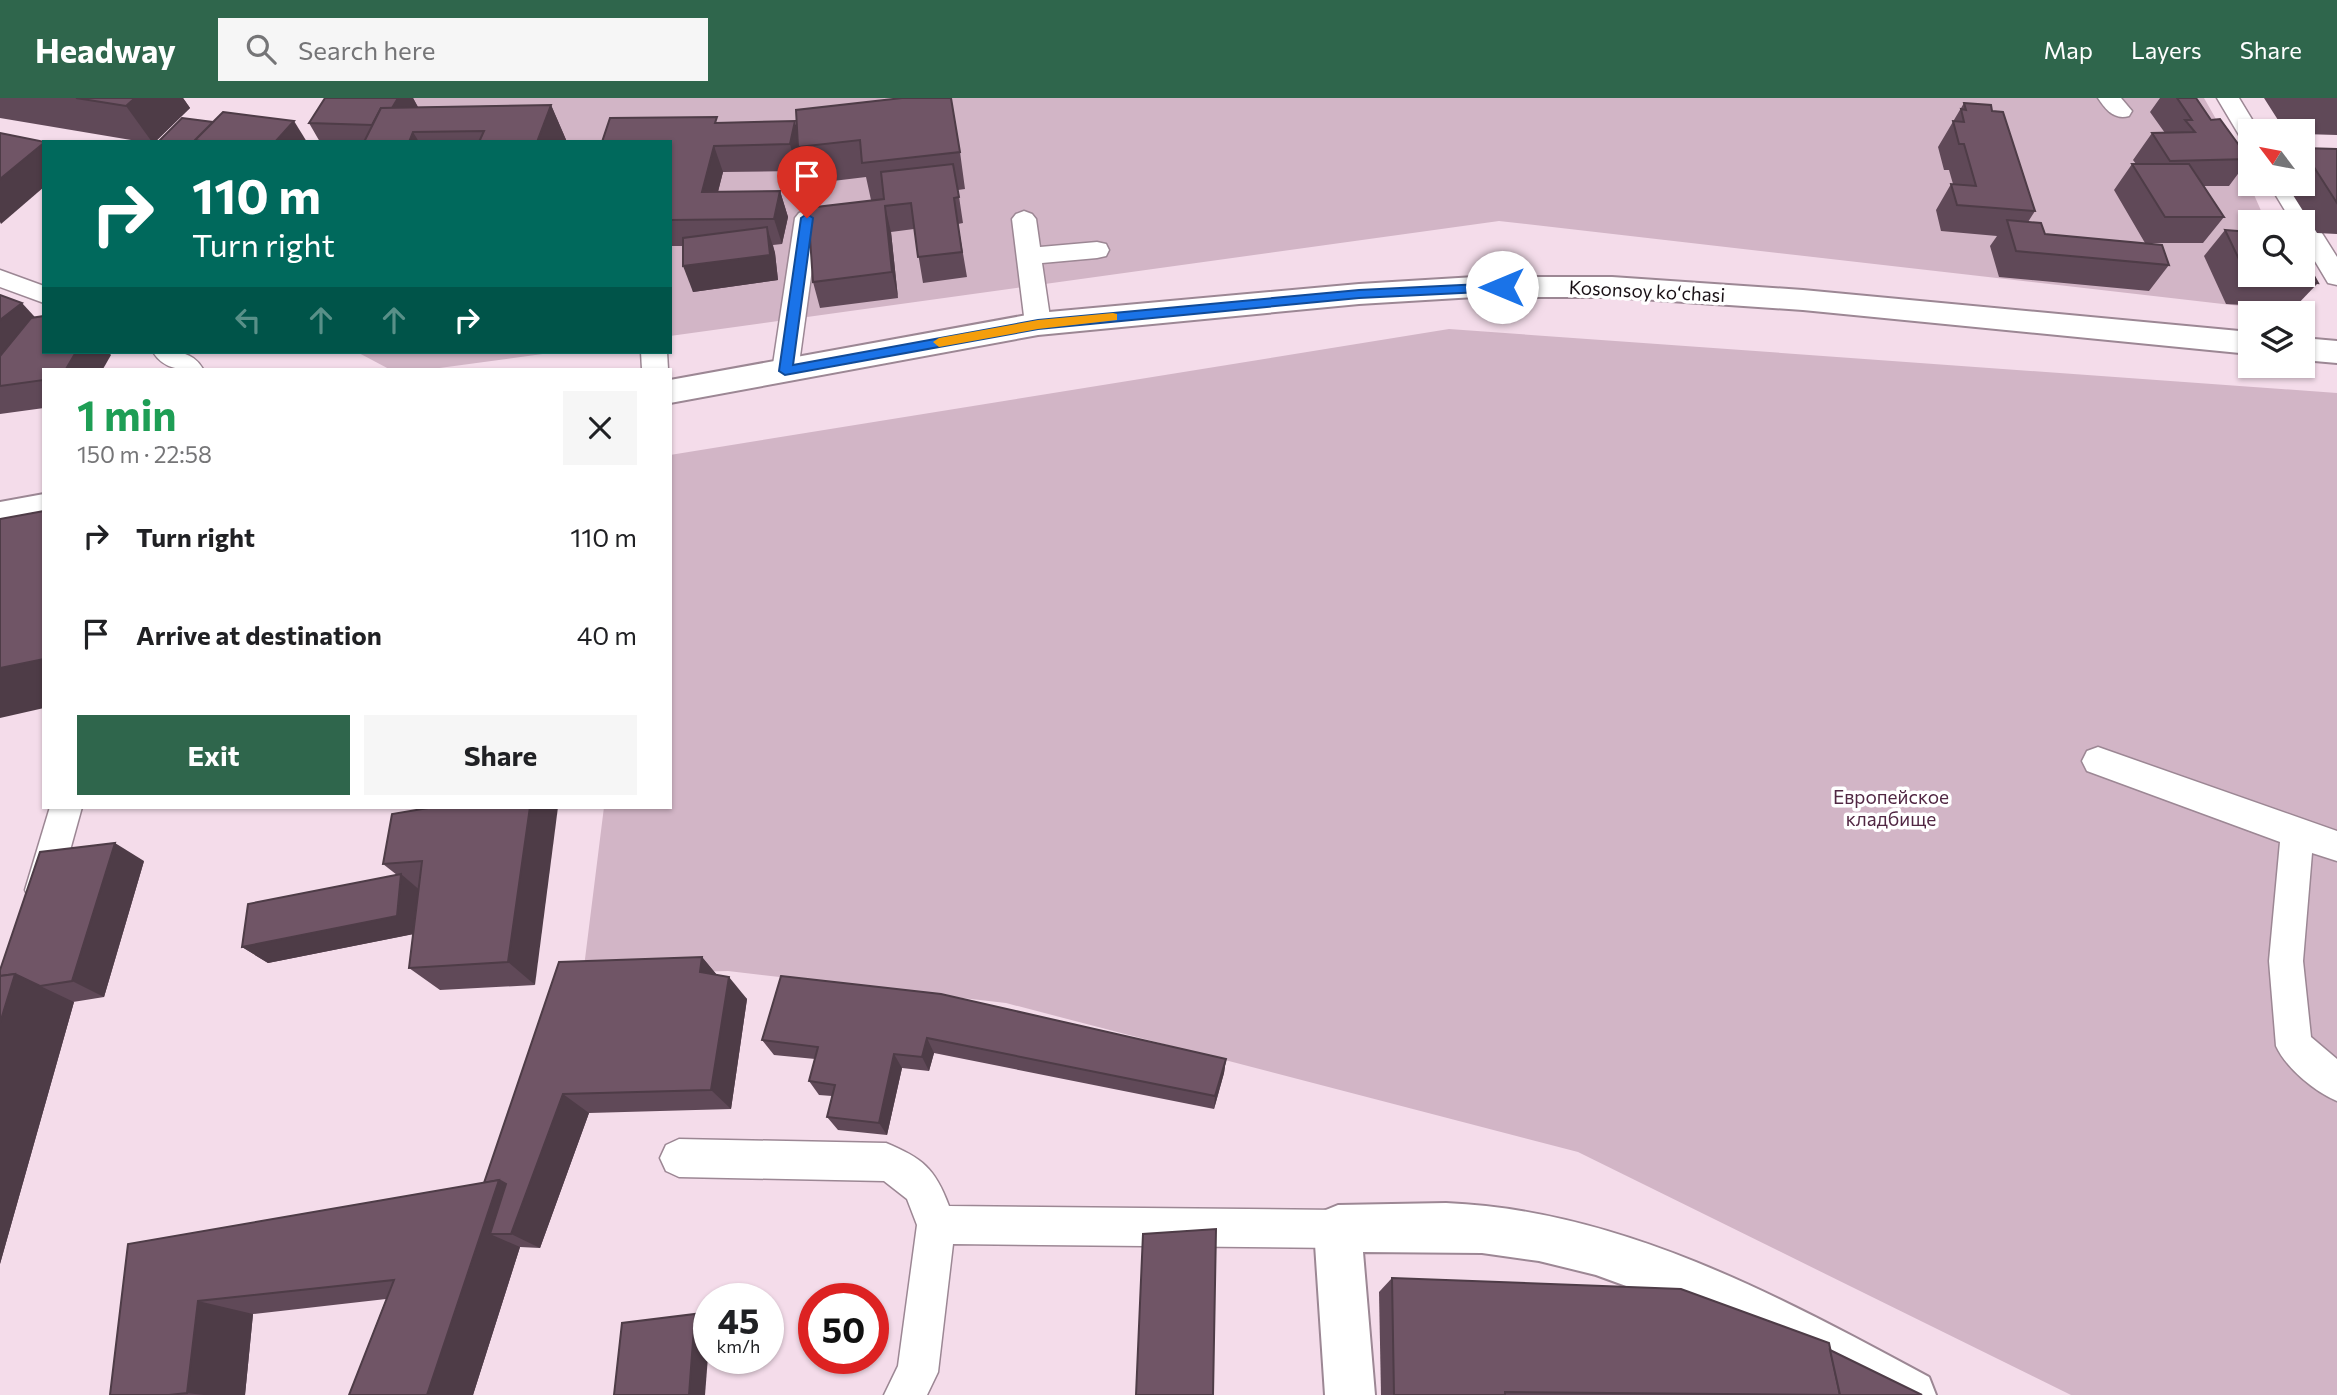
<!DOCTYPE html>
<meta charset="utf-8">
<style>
body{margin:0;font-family:Commissioner,sans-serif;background:#f6f6f6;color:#202124;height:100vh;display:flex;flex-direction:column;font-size:26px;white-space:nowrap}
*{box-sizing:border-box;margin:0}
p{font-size:23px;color:#757577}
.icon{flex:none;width:38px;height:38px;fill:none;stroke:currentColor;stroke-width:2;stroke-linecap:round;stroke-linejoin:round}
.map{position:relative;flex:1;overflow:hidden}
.details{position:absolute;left:42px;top:270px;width:630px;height:441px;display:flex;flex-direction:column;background:#fff;border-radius:0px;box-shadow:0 2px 5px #0004}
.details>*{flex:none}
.top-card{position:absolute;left:42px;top:42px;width:630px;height:214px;border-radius:0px;box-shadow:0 2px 5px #0004;background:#00695c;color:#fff;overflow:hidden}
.needle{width:46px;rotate:302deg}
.fabs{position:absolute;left:2238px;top:21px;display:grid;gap:14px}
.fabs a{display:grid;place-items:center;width:77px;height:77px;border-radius:0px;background:#fff;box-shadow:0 2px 5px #0004;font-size:35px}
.speed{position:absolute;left:693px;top:1185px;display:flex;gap:14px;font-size:35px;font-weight:700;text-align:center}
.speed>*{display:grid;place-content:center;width:91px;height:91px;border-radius:50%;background:#fff;box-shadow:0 2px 5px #0004;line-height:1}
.speed small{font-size:18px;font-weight:400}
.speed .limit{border:10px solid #d22;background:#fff;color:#111}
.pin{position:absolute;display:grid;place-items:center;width:60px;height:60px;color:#fff;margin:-72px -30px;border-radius:50% 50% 50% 0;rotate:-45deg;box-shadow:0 0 7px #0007}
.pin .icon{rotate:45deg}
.me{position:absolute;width:77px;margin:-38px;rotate:270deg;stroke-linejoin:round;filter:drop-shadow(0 0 5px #0008)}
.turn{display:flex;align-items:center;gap:24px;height:147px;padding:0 35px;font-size:32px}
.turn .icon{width:91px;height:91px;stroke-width:2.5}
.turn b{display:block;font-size:49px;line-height:60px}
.lanes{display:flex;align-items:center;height:66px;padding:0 35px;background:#0003;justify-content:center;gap:35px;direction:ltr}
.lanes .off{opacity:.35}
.round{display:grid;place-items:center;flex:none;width:74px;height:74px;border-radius:0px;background:#f6f6f6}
.head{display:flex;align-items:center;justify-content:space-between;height:119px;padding:0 35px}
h1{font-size:42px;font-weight:700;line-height:52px;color:#1e9e55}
.cta{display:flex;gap:14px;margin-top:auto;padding:14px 35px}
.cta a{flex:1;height:80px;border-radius:0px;background:#2f664c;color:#fff;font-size:28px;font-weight:700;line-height:80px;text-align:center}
.cta a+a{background:#f6f6f6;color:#202124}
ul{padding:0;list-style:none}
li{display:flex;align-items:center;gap:21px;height:98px;padding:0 35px}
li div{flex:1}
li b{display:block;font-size:26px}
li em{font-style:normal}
header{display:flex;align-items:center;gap:42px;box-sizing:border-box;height:98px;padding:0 35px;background:#2f664c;color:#fff}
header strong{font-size:33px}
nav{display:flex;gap:38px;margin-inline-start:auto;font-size:24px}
.search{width:490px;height:63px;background:#f6f6f6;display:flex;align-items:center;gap:18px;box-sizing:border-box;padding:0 24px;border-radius:0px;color:#757577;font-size:26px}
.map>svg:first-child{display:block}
.green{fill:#d2b5c6}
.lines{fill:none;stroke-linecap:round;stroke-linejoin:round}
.service-casing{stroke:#9c8794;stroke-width:3}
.minor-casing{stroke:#9c8794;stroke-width:4}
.secondary-casing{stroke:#9c8794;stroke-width:4}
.service{fill:#fff;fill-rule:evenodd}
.minor{fill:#fff;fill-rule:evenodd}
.secondary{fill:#fff;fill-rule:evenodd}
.wall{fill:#604958}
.shaded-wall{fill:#4e3c47}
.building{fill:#705566;stroke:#4e3c47;stroke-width:2}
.route{fill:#1a73e8;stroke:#114b97;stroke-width:2}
.slow{fill:#f59e0b}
.labels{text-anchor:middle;stroke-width:7;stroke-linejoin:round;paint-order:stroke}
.street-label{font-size:19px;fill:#191116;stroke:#fff}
.park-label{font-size:19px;fill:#512743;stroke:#fff}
</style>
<header>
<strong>Headway</strong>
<div class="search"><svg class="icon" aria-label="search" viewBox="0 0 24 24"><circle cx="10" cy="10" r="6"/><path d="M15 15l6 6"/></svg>Search here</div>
<nav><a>Map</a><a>Layers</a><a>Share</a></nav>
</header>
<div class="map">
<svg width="2337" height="1297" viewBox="0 0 2337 1297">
<rect width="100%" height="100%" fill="#f4dcea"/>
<g class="green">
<polygon points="327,0 2204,0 2237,58 2266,124 2250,124 2250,177 2287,177 2302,215 1499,123 670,238 670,44 324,44"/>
<polygon points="1449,231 2337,295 2337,1297 2071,1297 1578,1054 1006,905 728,873 583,877 604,709 670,709 670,357"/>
<polygon points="357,254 557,254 432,271 389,271"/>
</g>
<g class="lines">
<g class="service-casing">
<g id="service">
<path d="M 2098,0 L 2121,0 L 2132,13 L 2129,18 C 2114,22 2106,12 2098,0 Z"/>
<polygon points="2217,0 2239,0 2259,33 2250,33 2250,44 2242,42"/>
<polygon points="2269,86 2291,86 2337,159 2337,187 2328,185 2303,143 2303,124 2292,124"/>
<polygon points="807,112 815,115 819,120 798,273 794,280 785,282 776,280 772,273 795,120 799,115"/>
<polygon points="1024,113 1032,116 1036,121 1040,149 1097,144 1106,146 1109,152 1106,158 1097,160 1042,165 1051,226 1047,232 1038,235 1029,232 1025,226 1012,121 1016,116"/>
<polygon points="0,172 44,188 44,205 0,189"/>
<path d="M 153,254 C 173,253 192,252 203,271 C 183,272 165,273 153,254 Z"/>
<polygon points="641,254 667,254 668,271 642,271"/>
<path d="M 2098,649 L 2337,733 L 2337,763 L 2312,755 L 2303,863 L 2311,939 L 2337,961 L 2337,1003 C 2315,994 2286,970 2276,948 L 2269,863 L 2280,744 L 2087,673 L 2082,663 L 2087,653 Z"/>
<polygon points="50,709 82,709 59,792 54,803 42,807 30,803 25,792"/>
<path d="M 679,1041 L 886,1045 C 922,1060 935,1070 949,1108 L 1338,1112 L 1352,1117 L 1357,1131 L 1352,1145 L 1338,1150 L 953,1146 L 938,1274 L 927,1297 L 884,1297 L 898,1268 L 917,1127 L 907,1101 L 884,1083 L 679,1079 L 666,1073 L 660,1060 L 666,1047 Z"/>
</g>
</g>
<g class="minor-casing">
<path id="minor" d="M 1446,1105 C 1620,1112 1779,1198 1929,1279 L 1936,1297 L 1861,1297 L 1792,1259 L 1692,1212 L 1596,1177 L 1539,1163 L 1482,1155 L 1363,1154 L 1375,1297 L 1325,1297 L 1314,1131 L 1321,1114 L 1338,1107 Z"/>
</g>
<g class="secondary-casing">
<g id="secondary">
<polygon points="1475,179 1612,179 1803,192 2250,234 2250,256 1803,212 1612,199 1475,199 1359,206 1038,237 670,305 670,282 1038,215 1359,186"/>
<polygon points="2303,240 2337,243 2337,265 2303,262"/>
<polygon points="44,396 44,422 0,430 0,404"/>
</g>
</g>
<use href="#service" class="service"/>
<use href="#minor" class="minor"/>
<use href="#secondary" class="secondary"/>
</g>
<g class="wall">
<polygon points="0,0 183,0 190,10 155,44 143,44 0,20"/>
<polygon points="325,0 413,0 418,9 551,7 567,44 320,44 309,25"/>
<polygon points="2160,0 2196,0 2211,22 2249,61 2229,88 2204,88 2224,119 2203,145 2145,145 2114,92 2132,66 2136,66 2133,62 2152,35 2165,35 2150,14"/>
<polygon points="2264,0 2337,0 2337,37 2303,36 2303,33 2285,33"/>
<polygon points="1964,5 1992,13 2035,113 2028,124 2045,136 2169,167 2149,193 1999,179 1990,148 1997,138 1941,133 1936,112 1951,86 1953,86 1949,72 1944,72 1938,49"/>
<polygon points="718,25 797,31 960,54 965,91 958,92 963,125 958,126 967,179 923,185 914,131 891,134 898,200 820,210 813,184 871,102 866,79 808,86 800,58 797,73 723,74 718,94 780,93 788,119 782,146 773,147 775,155 778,182 693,194 683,148 670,148 670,44"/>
<polygon points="2303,50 2337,51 2337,136 2317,135 2286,86 2303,86"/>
<polygon points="2225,132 2318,185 2294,210 2226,206 2204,158"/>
<polygon points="0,197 44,254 107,254 111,257 44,271 44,310 0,316"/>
<polygon points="392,716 535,887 440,892 409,870 413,836 268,865 242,849 397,777 383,766"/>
<polygon points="144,763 104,899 73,904 74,904 0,1166 0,872"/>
<polygon points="702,859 717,877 747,901 731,1011 589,1015 540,1150 520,1149 473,1297 349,1297 386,1201 253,1216 245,1297 110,1297 128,1146 484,1085 559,864"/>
<polygon points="781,878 1226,961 1224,975 1214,1011 934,955 929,973 902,970 887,1037 838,1032 827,1019 832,998 819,997 809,983 815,961 774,957 762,942"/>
<polygon points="1392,1180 1830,1252 1922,1297 1381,1297 1379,1194"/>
</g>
<g class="shaded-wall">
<polygon points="135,0 183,0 190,10 155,44 152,44 126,8"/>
<polygon points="398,0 413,0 420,13 382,27"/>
<polygon points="551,7 567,44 537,44"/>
<polygon points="294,23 307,44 275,44"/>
<polygon points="795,23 801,48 798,49 800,58 797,73 790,46"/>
<polygon points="413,34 419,44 409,44"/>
<polygon points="44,45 44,89 1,126 0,124 0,81"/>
<polygon points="714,48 723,74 711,120 702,94"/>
<polygon points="780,93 788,119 782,146 774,121"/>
<polygon points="885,108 891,134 898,200 892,174"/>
<polygon points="767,129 775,155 778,182 693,194 683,168"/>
<polygon points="22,205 44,229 0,268 0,222"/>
<polygon points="76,254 107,254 111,257 103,271 66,271"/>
<polygon points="44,561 44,610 0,620 0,570"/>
<polygon points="530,709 558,709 535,887 508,864"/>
<polygon points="115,745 144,763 104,899 72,883"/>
<polygon points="401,776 422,794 419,835 268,865 242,849"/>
<polygon points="702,859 721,882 700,874"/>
<polygon points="15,876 74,904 0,1166 0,925"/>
<polygon points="729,879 747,901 731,1011 711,992"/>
<polygon points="927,940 934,955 929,973 922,959"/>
<polygon points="894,956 902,970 887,1037 879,1025"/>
<polygon points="1226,961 1224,975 1214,1011 1215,998"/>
<polygon points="563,996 589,1015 540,1150 511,1136 490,1136 520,1149 473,1297 427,1297 499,1082"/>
<polygon points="198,1203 253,1216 245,1297 204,1297 187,1295"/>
<polygon points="695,1216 709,1222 709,1246 705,1297 689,1297"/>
</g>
<g class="building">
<polygon points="76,0 135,0 126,8"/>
<polygon points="325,0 398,0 392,10 381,10 372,27 309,25"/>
<polygon points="902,0 951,0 960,54 862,65 860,42 798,49 796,12"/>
<polygon points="2177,0 2196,0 2211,22 2220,21 2249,61 2170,63 2152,35 2195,34 2185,22 2192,22"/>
<polygon points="1964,5 1991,7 1992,13 2003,14 2035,113 1957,107 1951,86 1976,88 1964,46 1959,46 1953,23 1964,24 1961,11 1966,12"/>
<polygon points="551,7 537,44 479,44 484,33 413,34 409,44 364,44 381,10"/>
<polygon points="223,14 294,23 275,44 205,44 195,42"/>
<polygon points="717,19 715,25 795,23 790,46 714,48 702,94 780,93 774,121 670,122 670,44 602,44 610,20"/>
<polygon points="182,20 213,24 195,42 196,44 158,44"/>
<polygon points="0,35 45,44 0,81"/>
<polygon points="2303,50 2337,51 2337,105 2303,52"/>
<polygon points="953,66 959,99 954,100 962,154 918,159 911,105 885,108 892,174 813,184 808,110 884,101 881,74"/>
<polygon points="2132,66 2189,66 2224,119 2165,119"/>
<polygon points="2007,122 2041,125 2045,136 2162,147 2169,167 2016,153"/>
<polygon points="767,129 770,157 683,168 683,140"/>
<polygon points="2225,132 2250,134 2250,177 2303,177 2303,158 2318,185 2248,180"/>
<polygon points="0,197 22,205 0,222"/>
<polygon points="44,218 44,254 76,254 66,271 44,271 44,282 0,288 0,258 31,220"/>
<polygon points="44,413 44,561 0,570 0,421"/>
<polygon points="434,709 530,709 508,864 409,870 422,763 383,766 392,716"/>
<polygon points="115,745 72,883 40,888 15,876 0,878 0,872 40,754"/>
<polygon points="401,776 397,818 242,849 248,806"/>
<polygon points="702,859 700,874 729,879 711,992 563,996 511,1136 490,1136 506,1086 499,1082 484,1085 559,864"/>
<polygon points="15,876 0,925 0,878"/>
<polygon points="781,878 941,896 1226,961 1215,998 927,940 922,959 894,956 879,1025 827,1019 835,987 809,983 818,949 762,942"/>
<polygon points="499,1082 427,1297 349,1297 394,1182 198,1203 187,1295 169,1297 110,1297 128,1146"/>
<polygon points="1216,1131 1213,1297 1136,1297 1143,1136"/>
<polygon points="1392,1180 1681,1191 1829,1245 1840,1297 1505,1294 1505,1297 1394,1297"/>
<polygon points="695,1216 689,1297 614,1297 622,1225"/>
<polygon points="1830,1252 1922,1297 1840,1297"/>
</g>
<polygon class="route" points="807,116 813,120 793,267 1038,222 1359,192 1502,185 1509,189 1502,193 1359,200 1038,231 785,277 779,273 801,120"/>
<polygon class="slow" points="1113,215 1117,216 1117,222 1038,231 939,249 933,244 939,240 1038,222"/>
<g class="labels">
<g class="street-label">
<text transform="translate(1647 193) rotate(3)" y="7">Kosonsoy koʻchasi</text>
</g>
<g class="park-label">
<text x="1891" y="706">Европейское<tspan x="1891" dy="22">кладбище</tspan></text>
</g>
</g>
</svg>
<div class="fabs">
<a><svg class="needle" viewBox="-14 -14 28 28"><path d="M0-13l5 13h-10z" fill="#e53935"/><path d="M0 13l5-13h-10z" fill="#757577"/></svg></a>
<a><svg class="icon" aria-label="search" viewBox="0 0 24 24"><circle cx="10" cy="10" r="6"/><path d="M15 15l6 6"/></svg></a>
<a><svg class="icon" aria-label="layers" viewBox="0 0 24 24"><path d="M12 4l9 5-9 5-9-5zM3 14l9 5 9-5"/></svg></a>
</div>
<div class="speed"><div>45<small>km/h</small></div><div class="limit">50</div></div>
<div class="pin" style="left:807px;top:120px;background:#d93025"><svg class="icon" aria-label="arrive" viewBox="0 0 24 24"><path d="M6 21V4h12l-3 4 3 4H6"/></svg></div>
<svg class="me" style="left:1502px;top:189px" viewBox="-20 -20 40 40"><circle r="19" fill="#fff"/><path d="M0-13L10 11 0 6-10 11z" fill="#1a73e8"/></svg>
<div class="top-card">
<div class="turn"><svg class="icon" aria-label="right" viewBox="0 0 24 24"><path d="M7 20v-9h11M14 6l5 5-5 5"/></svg><div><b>110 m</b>Turn right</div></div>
<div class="lanes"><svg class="icon off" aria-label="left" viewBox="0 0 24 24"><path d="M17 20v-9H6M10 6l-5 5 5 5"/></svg><svg class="icon off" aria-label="ahead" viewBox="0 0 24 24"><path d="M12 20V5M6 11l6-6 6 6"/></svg><svg class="icon off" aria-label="ahead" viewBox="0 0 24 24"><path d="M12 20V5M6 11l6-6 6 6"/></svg><svg class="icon" aria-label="right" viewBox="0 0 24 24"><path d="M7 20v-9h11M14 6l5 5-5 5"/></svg></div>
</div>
<section class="details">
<div class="head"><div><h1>1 min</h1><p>150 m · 22:58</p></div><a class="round"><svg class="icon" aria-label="close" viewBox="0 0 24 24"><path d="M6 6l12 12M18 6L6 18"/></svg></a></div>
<ul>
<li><svg class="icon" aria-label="right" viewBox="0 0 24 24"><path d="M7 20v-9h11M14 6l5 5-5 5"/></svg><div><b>Turn right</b></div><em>110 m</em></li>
<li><svg class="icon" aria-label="arrive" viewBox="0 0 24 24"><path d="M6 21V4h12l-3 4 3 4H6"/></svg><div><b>Arrive at destination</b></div><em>40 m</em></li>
</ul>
<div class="cta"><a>Exit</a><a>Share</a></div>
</section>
</div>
